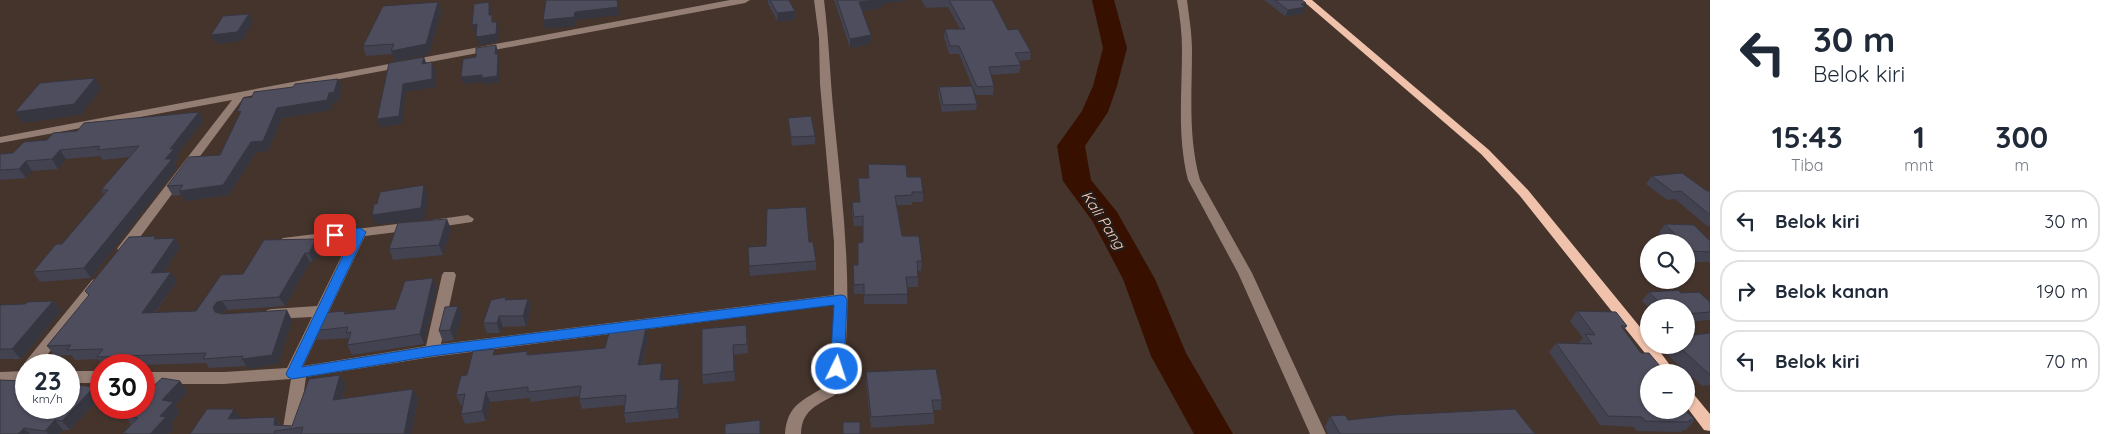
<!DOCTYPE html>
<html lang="id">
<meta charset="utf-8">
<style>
body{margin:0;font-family:Quicksand,sans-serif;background:#f2f2f3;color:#1f2937;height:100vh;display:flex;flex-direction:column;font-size:19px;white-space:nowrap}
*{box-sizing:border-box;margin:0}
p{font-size:16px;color:#747a83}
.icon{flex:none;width:28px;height:28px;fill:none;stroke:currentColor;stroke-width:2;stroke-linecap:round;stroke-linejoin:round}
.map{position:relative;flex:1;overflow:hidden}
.sheet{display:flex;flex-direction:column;background:#fff;width:400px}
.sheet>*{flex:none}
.banner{background:#fff;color:#1f2937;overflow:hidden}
.controls{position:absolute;left:1640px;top:234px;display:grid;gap:10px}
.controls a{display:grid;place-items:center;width:55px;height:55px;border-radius:50%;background:#fff;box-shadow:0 1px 4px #0004;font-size:25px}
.speed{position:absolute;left:15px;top:354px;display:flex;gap:10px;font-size:25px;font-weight:700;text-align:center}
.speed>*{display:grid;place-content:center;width:65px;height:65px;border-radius:50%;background:#fff;box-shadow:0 1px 4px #0004;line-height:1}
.speed small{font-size:12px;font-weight:400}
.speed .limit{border:8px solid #d22;background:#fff;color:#111}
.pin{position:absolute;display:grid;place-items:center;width:42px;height:42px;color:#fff;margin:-21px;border-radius:10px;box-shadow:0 2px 8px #0006}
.me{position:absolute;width:55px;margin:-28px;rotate:4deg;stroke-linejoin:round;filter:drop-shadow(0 0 4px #0008)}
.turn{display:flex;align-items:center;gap:18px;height:105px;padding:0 20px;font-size:22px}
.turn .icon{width:65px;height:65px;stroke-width:2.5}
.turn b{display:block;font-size:35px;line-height:42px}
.eta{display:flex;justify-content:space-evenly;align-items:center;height:85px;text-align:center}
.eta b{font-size:30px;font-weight:700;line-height:35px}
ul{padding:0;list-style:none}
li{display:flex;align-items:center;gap:15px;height:62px;margin:0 10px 8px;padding:0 10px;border:2px solid #e0e1e3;border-radius:20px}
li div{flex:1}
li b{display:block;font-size:19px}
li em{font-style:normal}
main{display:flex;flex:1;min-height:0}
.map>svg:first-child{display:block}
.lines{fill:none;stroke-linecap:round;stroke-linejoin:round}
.river{fill:#371000;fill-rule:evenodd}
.minor{fill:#947d73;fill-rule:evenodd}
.major{fill:#f0c2ac;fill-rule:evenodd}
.wall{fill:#424250}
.shaded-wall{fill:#363641}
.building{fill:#4d4d5d;stroke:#363641}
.route{fill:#1a73e8;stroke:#114b97}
.labels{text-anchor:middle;stroke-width:5;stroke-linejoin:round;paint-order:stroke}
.water-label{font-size:15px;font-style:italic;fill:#fecfb9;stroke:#251d1a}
</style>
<main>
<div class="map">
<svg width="1710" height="434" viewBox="0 0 1710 434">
<rect width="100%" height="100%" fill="#44342c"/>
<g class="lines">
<polygon class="river" points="1092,0 1114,0 1127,48 1117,86 1108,112 1085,146 1091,180 1117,212 1155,279 1186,353 1233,434 1194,434 1151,356 1123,279 1093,222 1063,181 1057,146 1082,111 1093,86 1103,48"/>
<g class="minor">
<polygon points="730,0 750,0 745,3 244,97 129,252 124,253 117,249 119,246 232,100 0,143 0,137"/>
<path d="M 814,0 L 824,0 C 829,39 830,78 834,117 C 843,208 855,298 841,389 L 838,393 C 819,405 802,408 801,434 L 785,434 C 787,404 804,400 826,386 L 831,358 L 834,305 L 432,357 L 306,377 L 298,434 L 282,434 L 291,379 L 224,384 L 144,384 L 144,372 L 224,372 L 287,368 L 312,317 L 272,319 L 267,318 L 265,314 L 267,310 L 272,309 L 317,306 L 351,237 L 283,246 L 278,245 L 277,242 L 283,238 L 413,222 L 419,226 L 413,230 L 365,236 L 303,366 L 426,346 L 442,275 L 444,272 L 454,272 L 456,275 L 441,344 L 834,295 L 834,242 L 820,84 L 819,38 Z"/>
<path d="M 1177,0 L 1187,0 C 1189,17 1192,33 1192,50 C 1192,94 1188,137 1200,180 L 1252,273 L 1326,434 L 1310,434 L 1238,273 L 1188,180 C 1177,136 1182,94 1182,50 C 1182,33 1180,17 1177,0 Z"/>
<polygon points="468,215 474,219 472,222 432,228 426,224 432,220"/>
<polygon points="97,278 102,280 104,283 102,286 39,365 26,365 26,369 24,365 26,361 92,280"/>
<polygon points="26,371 26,383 0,384 0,372"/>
<rect x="69" y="371" width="32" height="12"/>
</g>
<g class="major">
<polygon points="1302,0 1312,0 1489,150 1528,190 1649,338 1649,345 1655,345 1675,372 1660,372 1520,196 1481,154"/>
<polygon points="1686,389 1691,391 1710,414 1710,431 1704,430 1686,406"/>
</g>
</g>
<g class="wall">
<polygon points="768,0 789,0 795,11 796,19 778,22 768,4"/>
<polygon points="834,0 909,0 882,4 882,8 862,11 871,35 870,44 850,48"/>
<polygon points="921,0 992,0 1008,30 1031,52 1030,60 1019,61 1021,65 1019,73 991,75 994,86 993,95 976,95 959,54 949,54 944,37 945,29 960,29 948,7 926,8"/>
<polygon points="1264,0 1302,0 1305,7 1303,14 1285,16"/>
<polygon points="438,2 441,12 429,54 395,61 393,54 366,56 363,46"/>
<polygon points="939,87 977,104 976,110 942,112 938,93"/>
<polygon points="342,88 338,102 333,102 331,110 282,118 268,151 256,152 229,195 185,201 181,195 173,196 167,186 220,155 252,97"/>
<polygon points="199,112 203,121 177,155 179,158 174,163 177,168 91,278 40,282 33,272 62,244 104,194 101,190 130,157 103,160 100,156 66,159 58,169 32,171 26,178 0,180 0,154 13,153 47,140 77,131"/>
<polygon points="788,118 815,136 815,144 792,146"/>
<polygon points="868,164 907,177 923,192 923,202 912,202 912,205 897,205 902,236 922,261 921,271 918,271 918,287 907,287 907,304 864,304 864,294 854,294 853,265 858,265 863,242 862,226 854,226 852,212 852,202 859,202 858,178 869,178"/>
<polygon points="1652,176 1707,191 1710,191 1710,226 1707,226 1675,199 1667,200 1646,184"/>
<polygon points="1665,224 1710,241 1710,262 1686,262 1686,242 1666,242 1658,234"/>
<polygon points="451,229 443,255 393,260 389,249"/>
<polygon points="175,238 180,247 164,272 177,281 156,312 196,311 243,274 316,239 321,249 313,262 310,262 285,306 228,310 223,311 221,314 292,320 278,364 248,369 246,366 209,368 206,363 144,365 103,365 98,359 75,360 71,355 55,356 47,346 89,296 85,291 158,239"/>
<polygon points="809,242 816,261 816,270 750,276 749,266"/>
<polygon points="433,278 437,288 424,344 352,355 347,345 349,339 348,338 317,340 312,331 347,314 395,309"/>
<polygon points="1649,292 1681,293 1710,302 1710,320 1686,322 1686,308 1649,308 1642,301"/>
<polygon points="507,299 528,299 531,309 526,326 503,327 500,333 487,333 483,323"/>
<polygon points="53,301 61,311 21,359 0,359 0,305 25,304"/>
<polygon points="458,306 462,316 454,340 443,342 439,331"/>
<polygon points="1577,311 1627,326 1624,330 1649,372 1695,420 1686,430 1683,430 1681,432 1637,431 1634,427 1600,425 1549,352 1556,343 1578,343 1583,338 1570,321"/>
<polygon points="702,329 747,334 748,353 734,355 735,381 703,384 702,375"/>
<polygon points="1710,333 1710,385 1702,386 1668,355 1672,351 1669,348 1671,345 1686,345"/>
<polygon points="648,338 643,364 664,373 663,380 681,389 679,418 626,423 624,413 624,405 582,409 579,399 580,396 531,402 529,398 490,402 486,421 465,424 461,414 463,405 461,405 456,395 467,375 497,355 527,351 529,355 605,348"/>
<polygon points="866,372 942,400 941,410 934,410 934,424 871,428 866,383"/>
<polygon points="340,375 346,385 342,399 418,399 411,434 190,434 241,419 275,417 281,425 292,426"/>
<polygon points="180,381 188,392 175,405 180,413 171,423 174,428 168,434 124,434 123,433 131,424 124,415"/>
<polygon points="101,395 101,396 70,430 63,430 59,434 0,434 26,408"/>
<polygon points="1330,416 1348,420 1535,434 1328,434 1325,427"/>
</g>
<g class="shaded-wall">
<polygon points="617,0 620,15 576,20 576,26 545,29 543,20"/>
<polygon points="878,0 909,0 882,4 882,8 859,11 859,2"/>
<polygon points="438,2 441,12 429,54 395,61 391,51"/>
<polygon points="489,2 491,10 491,23 489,15"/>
<polygon points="1306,3 1303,14 1285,16 1288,10 1301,4"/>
<polygon points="795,11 796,19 778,22 777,13"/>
<polygon points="249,14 253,22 242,41 216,44 211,35"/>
<polygon points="497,22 499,30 498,42 479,45 476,37"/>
<polygon points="477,24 479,32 474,33 472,25"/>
<polygon points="871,35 870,44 850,48 850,39"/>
<polygon points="496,45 498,51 497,61 495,54"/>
<polygon points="498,54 500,61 499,82 484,85 483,82 463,84 461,77"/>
<polygon points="424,57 427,65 422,64"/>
<polygon points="432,62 435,70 435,87 406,92 402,124 380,127 377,119 403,84"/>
<polygon points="95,78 101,89 81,115 23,123 15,112"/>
<polygon points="338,79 342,88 338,102 333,102 331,110 282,118 268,151 256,152 229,195 185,201 179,191 251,142 277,108 329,93"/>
<polygon points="199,112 203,121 177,155 179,158 174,163 177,168 91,278 84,268 165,159 170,149"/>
<polygon points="60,150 66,159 58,169 52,159"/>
<polygon points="26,161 32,171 26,178 19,169"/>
<polygon points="424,185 428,195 425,219 376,225 372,215"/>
<polygon points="447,219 451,229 443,255 439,245"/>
<polygon points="175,238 180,247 157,282 151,273"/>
<polygon points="316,239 321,249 313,262 309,253"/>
<polygon points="305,253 310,262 285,306 279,297"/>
<polygon points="171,272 177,281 148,322 142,313"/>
<polygon points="433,278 437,288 424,344 420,334"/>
<polygon points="528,299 531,309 526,326 523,316"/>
<polygon points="53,301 61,311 21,359 12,349"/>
<polygon points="222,301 228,310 223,311 219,316 215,312 213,307 217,302"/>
<polygon points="458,306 462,316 454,340 450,330"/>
<polygon points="287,310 292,320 278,364 248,369 242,359"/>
<polygon points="499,316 503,327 500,333 497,323"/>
<polygon points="646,328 648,338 640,375 638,365"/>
<polygon points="733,345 734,355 735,381 734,371"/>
<polygon points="662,363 664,373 662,390 660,380"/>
<polygon points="340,375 346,385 338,410 333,400"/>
<polygon points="679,379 681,389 679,418 677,408"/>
<polygon points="180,381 188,392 175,405 180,413 171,423 174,428 168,434 150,434 162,400"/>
<polygon points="94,387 101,396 70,430 62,421"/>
<polygon points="413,389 418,399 411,434 404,434"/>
<polygon points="486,392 490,402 486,421 482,411"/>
<polygon points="234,409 241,419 228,419"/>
<polygon points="275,417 281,427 274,425"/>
<polygon points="55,420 63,430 59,434 48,434 45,431"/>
<polygon points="24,428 30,434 18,434"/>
</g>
<g class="building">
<polygon points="546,0 617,0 618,7 575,12 574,17 543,20"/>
<polygon points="770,0 789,0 795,11 777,13"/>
<polygon points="837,0 878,0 859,2 871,35 850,39"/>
<polygon points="949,0 992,0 994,3 1008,30 1018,29 1031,52 1015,53 1021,65 989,67 994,86 977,87 959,46 950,46 945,29 965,29"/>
<polygon points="1275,0 1302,0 1306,3 1301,4 1305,7 1288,10"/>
<polygon points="438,2 426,44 391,51 394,44 363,46 383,6"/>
<polygon points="489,2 489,15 492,15 492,22 497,22 496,34 476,37 477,24 472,25 474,4"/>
<polygon points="249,14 237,32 211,35 223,16"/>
<polygon points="496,45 495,54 498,54 497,76 482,78 482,75 461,77 463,59 476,57 476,48"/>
<polygon points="424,57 422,64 432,62 432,79 403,84 399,116 377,119 389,63"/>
<polygon points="95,78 74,104 15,112 40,83"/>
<polygon points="338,79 334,92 329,93 327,100 277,108 263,141 251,142 223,185 179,191 183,185 167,186 189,157 220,155 241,111 237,112 243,98 252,97 254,92 293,87 295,84"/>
<polygon points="972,86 977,104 943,105 939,87"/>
<polygon points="199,112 170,149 174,149 165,159 172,159 84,268 33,272 56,244 62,244 108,190 101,190 139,146 97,150 100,146 60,150 52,159 26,161 19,169 0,170 0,154 13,153 24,142 47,140 53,133 77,131 84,123"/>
<polygon points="811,116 815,136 791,137 788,118"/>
<polygon points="868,164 906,165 907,177 921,177 923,192 912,192 912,195 895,196 902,236 919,236 922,261 917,261 918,277 906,277 908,294 864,295 864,284 854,285 853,265 858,265 858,243 863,242 863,216 854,217 852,202 860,202 858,178 869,178"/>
<polygon points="1682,173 1707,191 1710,191 1710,215 1681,191 1673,192 1652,176"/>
<polygon points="424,185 421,208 372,215 374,204 377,204 380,192"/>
<polygon points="806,207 809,242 813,242 816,261 749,266 748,247 766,246 767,209"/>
<polygon points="447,219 439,245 389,249 398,223"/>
<polygon points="1665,224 1694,225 1710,241 1710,252 1692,251 1686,246 1686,242 1683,242"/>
<polygon points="156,236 154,239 175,238 151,273 171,272 142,313 196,311 221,275 243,274 264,240 316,239 309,253 305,253 279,297 222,301 217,302 213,307 215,312 222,314 287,310 272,355 242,359 243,356 203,359 206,353 97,357 103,349 67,350 71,345 47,346 89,295 85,291 129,237"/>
<polygon points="433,278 420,334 347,345 351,332 346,333 348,327 312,331 320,313 346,311 344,314 395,309 405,281"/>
<polygon points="1678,290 1681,293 1699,292 1710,302 1710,312 1686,314 1686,308 1665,308 1649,292"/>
<polygon points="506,297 505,300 528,299 523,316 499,316 497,323 483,323 491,300"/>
<polygon points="53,301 12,349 0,349 0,305 25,304 28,302"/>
<polygon points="458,306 450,330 439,331 445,307"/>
<polygon points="1577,311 1616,312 1627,326 1621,326 1641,353 1649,353 1665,372 1649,372 1649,410 1685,410 1695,420 1689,420 1690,422 1645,421 1642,417 1608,416 1556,343 1592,344 1585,334 1595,335"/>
<polygon points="746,325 747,344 733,345 734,371 702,375 702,329"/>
<polygon points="646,328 638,365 662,363 660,380 679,379 677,408 624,413 626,395 579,399 581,386 528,392 528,387 486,392 482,411 461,414 465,394 456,395 461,376 467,375 473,351 495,349 493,355 527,351 527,355 605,348 610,329"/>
<polygon points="1710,333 1710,375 1677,345 1686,345 1686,336"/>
<polygon points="936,369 942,400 932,400 934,413 871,417 866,372"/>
<polygon points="340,375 333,400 413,389 404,434 301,434 303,427 275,431 274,434 190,434 207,409 234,409 228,419 275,417 274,425 292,426 309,379"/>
<polygon points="162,378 180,381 162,400 173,402 160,416 166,417 150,434 129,434 123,433 138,418 124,415 131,408 144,408 144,395"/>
<polygon points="0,380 26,381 26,408 69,408 69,384 94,387 62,421 55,420 45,431 24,428 18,434 0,434"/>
<polygon points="1515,409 1535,434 1340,434 1330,416 1345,415 1348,420 1394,415"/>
<polygon points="760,420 760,434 725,434 725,424"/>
<rect x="843" y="422" width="17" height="12"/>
</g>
<polygon class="route" points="360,228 366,232 302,367 432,346 841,295 845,296 847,300 844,369 842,373 837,374 832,373 830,369 834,305 432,356 292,379 288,377 286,374 352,237 335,239 329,235 335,231"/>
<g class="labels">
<g class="water-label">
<text transform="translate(1103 220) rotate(57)" y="5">Kali Pang</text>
</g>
</g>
</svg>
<div class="controls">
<a><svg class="icon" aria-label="search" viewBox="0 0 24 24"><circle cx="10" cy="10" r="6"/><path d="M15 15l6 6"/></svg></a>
<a>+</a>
<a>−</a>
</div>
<div class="speed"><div>23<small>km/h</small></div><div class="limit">30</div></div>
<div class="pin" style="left:335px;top:235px;background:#d93025"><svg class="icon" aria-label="arrive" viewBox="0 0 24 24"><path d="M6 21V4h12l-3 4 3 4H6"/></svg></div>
<svg class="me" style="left:837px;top:369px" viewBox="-20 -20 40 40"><circle r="17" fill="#1a73e8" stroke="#fff" stroke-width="3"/><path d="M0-11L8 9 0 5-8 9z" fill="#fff"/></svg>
</div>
<section class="sheet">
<div class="banner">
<div class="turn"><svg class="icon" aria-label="left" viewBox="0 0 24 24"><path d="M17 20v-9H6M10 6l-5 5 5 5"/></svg><div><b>30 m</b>Belok kiri</div></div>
</div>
<div class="eta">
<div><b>15:43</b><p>Tiba</p></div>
<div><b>1</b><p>mnt</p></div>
<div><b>300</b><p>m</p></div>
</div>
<ul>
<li><svg class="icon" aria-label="left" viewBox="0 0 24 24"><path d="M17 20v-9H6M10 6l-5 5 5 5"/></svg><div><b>Belok kiri</b></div><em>30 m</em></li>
<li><svg class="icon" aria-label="right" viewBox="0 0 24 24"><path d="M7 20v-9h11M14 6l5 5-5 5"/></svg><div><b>Belok kanan</b></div><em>190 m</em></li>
<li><svg class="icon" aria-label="left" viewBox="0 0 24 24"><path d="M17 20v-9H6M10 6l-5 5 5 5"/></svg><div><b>Belok kiri</b></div><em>70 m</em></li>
</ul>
</section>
</main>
